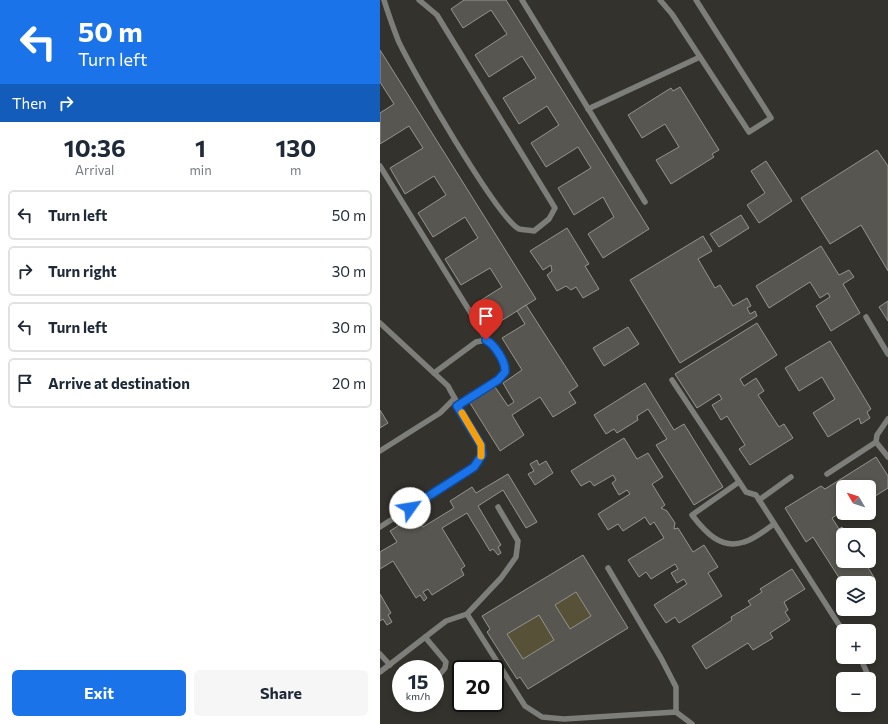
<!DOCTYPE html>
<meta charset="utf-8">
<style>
body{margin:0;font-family:Commissioner,sans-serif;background:#f6f6f7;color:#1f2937;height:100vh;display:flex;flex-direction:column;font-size:15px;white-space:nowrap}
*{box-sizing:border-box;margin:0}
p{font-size:13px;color:#747a83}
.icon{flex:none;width:22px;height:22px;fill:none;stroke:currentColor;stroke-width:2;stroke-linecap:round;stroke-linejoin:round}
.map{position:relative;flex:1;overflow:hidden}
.panel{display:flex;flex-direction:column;background:#fff;width:380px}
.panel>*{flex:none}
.hud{background:#1a73e8;color:#fff;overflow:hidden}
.needle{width:26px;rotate:309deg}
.controls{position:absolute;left:456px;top:480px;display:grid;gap:8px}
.controls a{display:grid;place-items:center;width:40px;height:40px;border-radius:6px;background:#fff;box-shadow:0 2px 6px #0003;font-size:20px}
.speed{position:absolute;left:12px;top:660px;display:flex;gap:8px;font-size:20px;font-weight:700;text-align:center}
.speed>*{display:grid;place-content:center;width:52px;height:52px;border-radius:50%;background:#fff;box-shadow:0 2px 6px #0003;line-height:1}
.speed small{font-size:10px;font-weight:400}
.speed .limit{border:2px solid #111;border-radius:6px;background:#fff;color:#111}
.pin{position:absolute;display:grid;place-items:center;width:34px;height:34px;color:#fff;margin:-41px -17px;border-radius:50% 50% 50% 0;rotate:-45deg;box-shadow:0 0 4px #0007}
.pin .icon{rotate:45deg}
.me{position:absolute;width:44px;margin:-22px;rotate:58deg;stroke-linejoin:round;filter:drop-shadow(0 0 3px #0008)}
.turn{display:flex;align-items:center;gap:14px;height:84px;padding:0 12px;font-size:18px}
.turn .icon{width:52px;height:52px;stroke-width:2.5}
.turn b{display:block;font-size:28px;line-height:34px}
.then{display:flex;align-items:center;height:38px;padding:0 12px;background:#0003;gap:8px;font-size:15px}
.eta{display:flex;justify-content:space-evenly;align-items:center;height:68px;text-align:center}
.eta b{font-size:24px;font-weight:700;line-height:28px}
.primary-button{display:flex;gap:8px;margin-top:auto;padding:8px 12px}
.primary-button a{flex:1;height:46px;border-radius:6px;background:#1a73e8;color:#fff;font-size:16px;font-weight:700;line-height:46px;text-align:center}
.primary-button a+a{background:#f6f6f7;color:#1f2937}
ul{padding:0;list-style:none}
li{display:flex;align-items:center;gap:12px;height:50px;margin:0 8px 6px;padding:0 4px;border:2px solid #e0e1e3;border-radius:6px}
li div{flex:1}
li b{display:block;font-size:15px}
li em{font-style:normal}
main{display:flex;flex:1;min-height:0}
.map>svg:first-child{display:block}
.green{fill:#575137}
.building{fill:#575650;stroke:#96948e;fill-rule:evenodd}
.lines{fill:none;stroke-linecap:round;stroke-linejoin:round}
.lane{stroke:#7d7d7a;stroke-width:5.5}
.route-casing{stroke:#114b97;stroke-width:10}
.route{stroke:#1a73e8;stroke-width:7}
.slow{stroke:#f59e0b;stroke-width:7}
</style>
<main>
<section class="panel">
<div class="hud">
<div class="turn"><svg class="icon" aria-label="left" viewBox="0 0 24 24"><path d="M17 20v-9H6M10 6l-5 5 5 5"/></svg><div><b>50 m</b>Turn left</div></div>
<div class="then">Then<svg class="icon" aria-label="right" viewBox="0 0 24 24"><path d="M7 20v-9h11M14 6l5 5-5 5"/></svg></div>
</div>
<div class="eta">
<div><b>10:36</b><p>Arrival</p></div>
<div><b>1</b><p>min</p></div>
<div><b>130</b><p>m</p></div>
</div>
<ul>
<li><svg class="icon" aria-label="left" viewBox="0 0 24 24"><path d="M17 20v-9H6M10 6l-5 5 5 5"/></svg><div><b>Turn left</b></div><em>50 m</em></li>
<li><svg class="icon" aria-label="right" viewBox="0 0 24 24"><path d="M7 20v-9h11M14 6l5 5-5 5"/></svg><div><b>Turn right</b></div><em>30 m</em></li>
<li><svg class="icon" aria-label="left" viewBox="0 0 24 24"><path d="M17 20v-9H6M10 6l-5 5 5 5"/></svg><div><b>Turn left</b></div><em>30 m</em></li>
<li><svg class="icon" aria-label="arrive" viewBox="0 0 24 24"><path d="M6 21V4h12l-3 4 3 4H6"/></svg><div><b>Arrive at destination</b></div><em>20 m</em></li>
</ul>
<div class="primary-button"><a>Exit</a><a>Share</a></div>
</section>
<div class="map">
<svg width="508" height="724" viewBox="0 0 508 724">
<rect width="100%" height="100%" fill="#33322d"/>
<g class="green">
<polygon points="196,592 211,616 190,629 175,605"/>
<polygon points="159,615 174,640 143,659 127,634"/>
</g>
<g class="building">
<polygon points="84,0 126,0 269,229 223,258 208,234 234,217 223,197 194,215 178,188 211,168 198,147 166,167 151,143 179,125 167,106 139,124 123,98 156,78 142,56 109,77 95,55 127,34 111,10 83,28 71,9"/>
<polygon points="0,50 156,299 110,328 95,304 122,287 110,268 81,285 65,259 98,238 85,217 53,237 38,213 66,195 54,176 25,194 10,168 43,148 29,126 0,144 0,113 14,104 0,82"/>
<polygon points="300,87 339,150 332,154 334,157 291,184 276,160 299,147 285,124 262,138 248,115 291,88 293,91"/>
<polygon points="497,150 508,166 508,271 481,225 450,244 421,198"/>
<polygon points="386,161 412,201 379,223 367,205 385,193 371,171"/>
<polygon points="361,215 369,228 339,247 330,234"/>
<polygon points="187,228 209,264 205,266 219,289 203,298 196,287 191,290 186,286 177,291 167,275 172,271 171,265 163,270 150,251"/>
<polygon points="323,236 332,251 318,259 335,288 340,285 353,306 367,298 371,306 367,308 370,314 375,311 377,316 300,363 250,280"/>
<polygon points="441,246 459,275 469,270 474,277 463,284 480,313 451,331 436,306 450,297 448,293 440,298 430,282 389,308 376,286"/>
<polygon points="508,301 508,321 499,307"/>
<polygon points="146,305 198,386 189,392 196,403 173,417 160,397 132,415 144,435 120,451 90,403 115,387 128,406 134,402 123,383 142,370 122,338 145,324 137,311"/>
<polygon points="377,323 397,355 360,379 364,386 376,378 384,391 378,395 399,427 404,424 413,438 370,465 359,449 365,445 347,416 341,420 332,405 342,399 339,394 317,408 295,374"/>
<polygon points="248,327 259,344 224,366 213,348"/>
<polygon points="450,341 491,409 487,412 490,418 481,424 479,418 448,437 433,413 455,399 442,377 419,391 405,368"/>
<polygon points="265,383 294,430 304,424 343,487 314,505 276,445 287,439 268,409 257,416 258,420 237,433 234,429 226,434 214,415"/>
<polygon points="0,410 8,423 0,428"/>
<polygon points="244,438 257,459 268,453 283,477 272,484 285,505 281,508 287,511 295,523 294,529 298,528 313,552 324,545 338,567 328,573 342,596 299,623 295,617 286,623 274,605 307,584 304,579 297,583 291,573 298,569 295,564 271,579 266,572 259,577 248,560 284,538 274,522 270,525 265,517 243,531 238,524 228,530 218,514 250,494 247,490 239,495 232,483 236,480 233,475 214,486 210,481 201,486 191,471"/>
<polygon points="496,457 508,476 508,488 489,500 489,487 463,487 463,511 452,518 459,529 462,527 468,535 463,535 463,561 484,561 495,579 488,583 463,584 433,537 426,542 405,508 441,486 445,489"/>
<polygon points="157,460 159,465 166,461 173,473 155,485 148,474 154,471 150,464"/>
<polygon points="128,474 157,522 146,528 123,490 98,506 121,545 118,547 121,553 118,555 113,549 110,551 87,513 62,528 85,566 81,569 84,575 52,595 48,589 43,592 47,598 44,601 40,595 36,598 13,561 0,569 0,552 17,542 10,531 35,515 43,527 74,508 70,501 92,487 96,493"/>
<path d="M 203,555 L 248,628 L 148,689 L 140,677 L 137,679 L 107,632 L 110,629 L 102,616 ZM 196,592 L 211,616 L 190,629 L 175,605 ZM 159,615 L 174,640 L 143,659 L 127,634 Z"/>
<polygon points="412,569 425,589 404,602 408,610 405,612 410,620 390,633 393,638 373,650 368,643 326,669 312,646 352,620 351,617 371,605 368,601 382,592 380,589"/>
<polygon points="0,594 11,613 8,615 12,622 7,625 3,619 0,621"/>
<polygon points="489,604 492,610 484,615 480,609 489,609"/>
</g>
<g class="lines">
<g class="lane">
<path d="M 4,0 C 8,13 13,27 18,40 C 30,67 118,219 139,229 C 143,230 149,230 154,231 L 169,219 L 175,208 L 57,15 L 39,0"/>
<polyline points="142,0 265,202"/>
<polyline points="280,0 292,14 369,132 391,118 316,0"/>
<polyline points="208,109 320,57"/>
<polyline points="0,166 100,328 106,340"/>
<polyline points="486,317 508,354"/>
<path d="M 0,323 L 68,386 C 75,401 103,441 102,454 C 101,458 97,463 94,467 L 0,527"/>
<polyline points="54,373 96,342 106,340 112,344 126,367 125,372 118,380 77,406"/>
<polyline points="292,380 366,492 376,495 463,631"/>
<polyline points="508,419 497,435 496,442 508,457"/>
<polyline points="0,451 60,413 74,399"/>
<polyline points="447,474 496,442"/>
<path d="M 359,482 L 312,515 C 325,532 341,550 364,542 C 375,539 385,530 394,524"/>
<polyline points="379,500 411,477"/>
<polyline points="228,568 281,658 296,687 296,712"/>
<polyline points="87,614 121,578 136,557 138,541 118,507"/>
<polyline points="45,637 66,662 65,668 55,680"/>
<polyline points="0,654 10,665"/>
<polyline points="480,657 487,673"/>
<polyline points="0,672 66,621 87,614 145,706 162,717 184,719 296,712 312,724"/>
</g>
</g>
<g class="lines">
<g class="route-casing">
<path id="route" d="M 30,508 L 94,467 L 102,455 L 101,445 L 77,406 L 118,380 L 125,372 C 126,362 115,345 106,340"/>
</g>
<use href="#route" class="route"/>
<polyline class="slow" points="82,413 101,445 101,456"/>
</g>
</svg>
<div class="controls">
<a><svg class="needle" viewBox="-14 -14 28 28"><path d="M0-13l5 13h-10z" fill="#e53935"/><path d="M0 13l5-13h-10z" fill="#747a83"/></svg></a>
<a><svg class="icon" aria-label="search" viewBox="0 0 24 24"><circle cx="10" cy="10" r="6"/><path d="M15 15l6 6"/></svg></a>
<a><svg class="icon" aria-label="layers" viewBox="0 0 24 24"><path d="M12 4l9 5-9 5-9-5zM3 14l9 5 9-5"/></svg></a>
<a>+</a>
<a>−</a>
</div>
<div class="speed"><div>15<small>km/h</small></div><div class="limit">20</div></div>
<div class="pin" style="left:106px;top:340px;background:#d93025"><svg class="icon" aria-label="arrive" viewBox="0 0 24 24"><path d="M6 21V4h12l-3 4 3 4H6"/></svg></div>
<svg class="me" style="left:30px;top:508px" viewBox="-20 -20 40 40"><circle r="19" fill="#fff"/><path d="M0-13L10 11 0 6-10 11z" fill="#1a73e8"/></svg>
</div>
</main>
